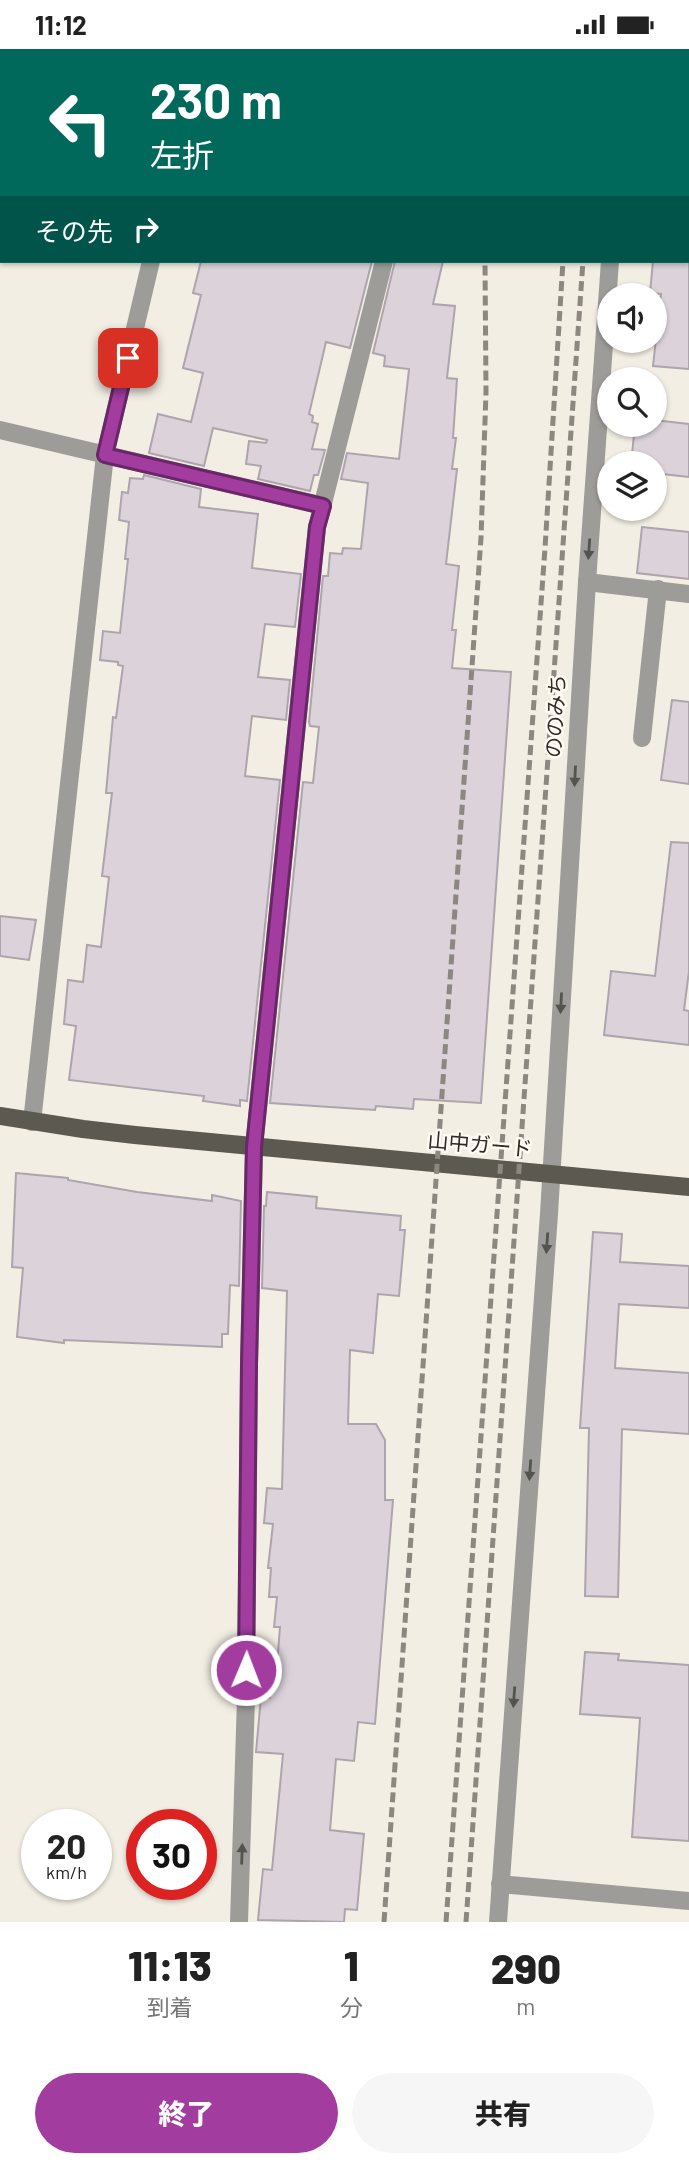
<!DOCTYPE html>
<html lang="ja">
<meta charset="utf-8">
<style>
body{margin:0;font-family:Barlow,"Noto Sans JP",sans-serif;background:#f6f6f6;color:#222;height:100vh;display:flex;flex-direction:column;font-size:26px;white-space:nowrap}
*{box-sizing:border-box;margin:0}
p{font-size:23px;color:#767676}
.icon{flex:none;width:38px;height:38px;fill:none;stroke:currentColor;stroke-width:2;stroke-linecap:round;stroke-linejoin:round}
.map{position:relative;height:1873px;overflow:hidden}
.drawer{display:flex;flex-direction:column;background:#fff;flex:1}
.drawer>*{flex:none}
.guide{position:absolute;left:0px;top:0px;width:690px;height:214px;box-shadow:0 2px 5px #0004;background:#00695c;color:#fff;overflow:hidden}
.buttons{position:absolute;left:597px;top:234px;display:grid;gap:14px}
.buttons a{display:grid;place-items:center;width:70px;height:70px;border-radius:50%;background:#fff;box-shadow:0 2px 5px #0004;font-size:35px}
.speed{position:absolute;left:21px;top:1760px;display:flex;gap:14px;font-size:35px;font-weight:700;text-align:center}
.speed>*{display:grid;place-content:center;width:91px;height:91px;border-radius:50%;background:#fff;box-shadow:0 2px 5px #0004;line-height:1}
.speed small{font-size:18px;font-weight:400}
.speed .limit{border:10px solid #d22;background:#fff;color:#111}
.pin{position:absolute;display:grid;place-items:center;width:60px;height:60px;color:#fff;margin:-30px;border-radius:14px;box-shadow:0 4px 10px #0006}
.me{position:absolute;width:77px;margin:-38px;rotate:1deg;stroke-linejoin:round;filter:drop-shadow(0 0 5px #0008)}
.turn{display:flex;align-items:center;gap:24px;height:147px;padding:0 35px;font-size:32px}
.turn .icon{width:91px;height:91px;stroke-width:2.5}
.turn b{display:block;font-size:49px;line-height:60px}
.then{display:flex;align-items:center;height:66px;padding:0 35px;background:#0003;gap:14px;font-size:26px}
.eta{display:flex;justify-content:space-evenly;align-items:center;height:119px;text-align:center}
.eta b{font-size:42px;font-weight:800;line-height:49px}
.button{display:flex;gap:14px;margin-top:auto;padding:14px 35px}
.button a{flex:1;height:80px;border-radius:42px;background:#a23c9f;color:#fff;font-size:28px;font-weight:800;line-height:80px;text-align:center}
.button a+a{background:#f6f6f6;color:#222}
.status{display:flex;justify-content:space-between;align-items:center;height:49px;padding:0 35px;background:#fff;direction:ltr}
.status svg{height:19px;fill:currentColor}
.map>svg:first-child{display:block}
.building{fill:#dbd2da;stroke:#ada4ac;stroke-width:2}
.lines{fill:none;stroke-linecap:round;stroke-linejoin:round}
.minor{stroke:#9e9c98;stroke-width:18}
.major{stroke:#5c5951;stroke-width:18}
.rail{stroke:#8b8881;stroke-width:5;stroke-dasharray:10 5;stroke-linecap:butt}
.oneway{fill:#55534f}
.route-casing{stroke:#692767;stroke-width:18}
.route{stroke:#a23c9f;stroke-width:12}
.labels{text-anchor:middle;stroke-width:5;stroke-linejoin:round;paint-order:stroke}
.street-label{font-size:21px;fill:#2e2c28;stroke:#fffbf2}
</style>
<div class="status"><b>11:12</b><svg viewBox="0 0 49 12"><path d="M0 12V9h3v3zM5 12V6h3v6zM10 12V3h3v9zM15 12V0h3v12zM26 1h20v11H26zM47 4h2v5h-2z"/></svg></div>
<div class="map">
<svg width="689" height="1873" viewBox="0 0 689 1873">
<rect width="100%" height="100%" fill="#f2eee3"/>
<g class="building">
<polygon points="201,212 372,212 350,299 326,293 309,365 313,367 312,373 318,375 312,400 325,401 318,426 314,426 310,442 258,430 261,417 246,415 249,392 266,394 267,391 213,379 204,417 149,404 158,365 191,373 203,324 183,319 201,246 193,244"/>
<polygon points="395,212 443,212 433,255 455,257 447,329 457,330 453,389 456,389 452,420 457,420 446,515 459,517 452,581 456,581 452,619 511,623 481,1054 414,1050 413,1060 376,1057 375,1061 270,1054 303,733 313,734 319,678 310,677 309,673 323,527 328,527 330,504 342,505 343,499 361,500 368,434 341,430 347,404 399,410 409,320 384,317 385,307 373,304"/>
<polygon points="653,212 689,212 689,320 653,317 661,245 650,244"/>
<polygon points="654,371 689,375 689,428 654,424 654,415 631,415 635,376 654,376"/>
<polygon points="144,426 201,440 199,458 258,465 252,519 301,525 295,578 265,575 258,628 290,631 286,671 252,667 245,727 280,731 247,1052 240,1051 240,1057 203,1052 204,1047 69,1031 76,977 64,975 68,931 83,933 87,896 101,898 109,828 102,827 112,744 106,744 113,668 116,669 123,617 118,616 118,613 100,611 103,582 120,584 128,510 125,510 129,473 119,471 122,443 128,444 130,429 143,430"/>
<polygon points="642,478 689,483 689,530 637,524"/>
<polygon points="672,651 689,653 689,735 661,731"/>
<polygon points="671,793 689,794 689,922 684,961 689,962 689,996 604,986 611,922 655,927"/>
<polygon points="0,867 36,871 29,911 0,907"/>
<polygon points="16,1124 68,1129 68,1131 137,1143 212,1152 212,1146 241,1152 239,1237 230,1236 228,1285 222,1285 222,1298 64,1291 64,1294 17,1288 23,1219 12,1218"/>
<polygon points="267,1143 317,1148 316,1159 401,1167 400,1181 405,1181 399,1247 378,1245 373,1304 350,1301 348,1375 376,1375 385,1391 385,1451 393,1451 375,1675 358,1673 354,1712 336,1710 330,1781 364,1785 357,1861 345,1860 344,1873 258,1871 263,1820 272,1821 283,1705 256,1703 261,1648 270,1649 271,1640 275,1641 280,1578 274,1578 277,1548 269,1548 271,1519 268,1519 273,1475 264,1474 267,1439 282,1440 287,1242 262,1239 264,1157 266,1157"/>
<polygon points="593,1183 622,1185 620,1213 689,1217 689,1259 619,1255 615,1319 689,1324 689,1385 622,1380 618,1548 585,1547 589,1379 580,1379"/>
<polygon points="585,1603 619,1605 618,1611 689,1616 689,1792 632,1788 640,1669 580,1665"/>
</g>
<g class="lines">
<g class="minor">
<polyline points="430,0 430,2"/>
<polyline points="201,2 201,0"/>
<polyline points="626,2 626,0"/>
<polyline points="0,381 323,457"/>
<polyline points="587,533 689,545"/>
<polyline points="642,689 658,540"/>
<polyline points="32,1073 105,406 151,212"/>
<polyline points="500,1835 689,1852"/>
<polyline points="239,1873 246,1649 249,1316 254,1098 317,478 384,212"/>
<polyline points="498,1873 549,1165 587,533 610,212"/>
</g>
<polyline class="major" points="0,1067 83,1080 135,1086 689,1138"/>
<g class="rail">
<polyline points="466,0 466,2"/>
<polyline points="577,2 577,0"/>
<polyline points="597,2 597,0"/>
<polyline points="384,1873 481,489 486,343 485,212"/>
<polyline points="446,1873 545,499 563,212"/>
<polyline points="466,1873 583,212"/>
</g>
</g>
<defs><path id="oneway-solid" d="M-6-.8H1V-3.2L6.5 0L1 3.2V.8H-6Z" transform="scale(1.75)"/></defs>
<g class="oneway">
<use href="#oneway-solid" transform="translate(589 500) rotate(94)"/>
<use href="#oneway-solid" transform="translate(575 727) rotate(93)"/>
<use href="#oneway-solid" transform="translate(561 954) rotate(93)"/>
<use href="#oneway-solid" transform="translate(547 1194) rotate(94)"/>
<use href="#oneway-solid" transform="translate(530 1421) rotate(94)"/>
<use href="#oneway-solid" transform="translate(514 1648) rotate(94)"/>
<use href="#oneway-solid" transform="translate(242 1805) rotate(-88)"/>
</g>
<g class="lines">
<g class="route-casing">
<polyline id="route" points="128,309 105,406 323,457 317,478 254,1098 249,1316 246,1621"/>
</g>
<use href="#route" class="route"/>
</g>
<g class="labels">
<g class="street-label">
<text transform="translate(556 667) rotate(-87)" y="7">ののみち</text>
<text transform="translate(480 1096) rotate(5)" y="7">山中ガード</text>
</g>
</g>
</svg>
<div class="buttons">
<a><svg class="icon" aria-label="sound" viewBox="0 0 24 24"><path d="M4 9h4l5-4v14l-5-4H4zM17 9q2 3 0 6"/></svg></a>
<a><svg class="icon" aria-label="search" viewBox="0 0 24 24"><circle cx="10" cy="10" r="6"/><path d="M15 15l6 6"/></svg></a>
<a><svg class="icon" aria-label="layers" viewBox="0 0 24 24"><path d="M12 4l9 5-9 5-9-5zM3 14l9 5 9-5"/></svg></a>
</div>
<div class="speed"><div>20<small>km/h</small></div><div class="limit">30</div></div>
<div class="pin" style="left:128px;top:309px;background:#d93025"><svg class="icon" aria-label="arrive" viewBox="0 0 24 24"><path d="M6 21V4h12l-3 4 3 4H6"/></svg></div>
<svg class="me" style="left:246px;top:1621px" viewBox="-20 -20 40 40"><circle r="17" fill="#a23c9f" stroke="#fff" stroke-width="3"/><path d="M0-11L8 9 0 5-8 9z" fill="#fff"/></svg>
<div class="guide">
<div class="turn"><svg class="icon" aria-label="left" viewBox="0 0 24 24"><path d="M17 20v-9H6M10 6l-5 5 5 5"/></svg><div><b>230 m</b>左折</div></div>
<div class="then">その先<svg class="icon" aria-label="right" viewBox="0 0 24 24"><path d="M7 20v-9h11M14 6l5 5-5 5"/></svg></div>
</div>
</div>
<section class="drawer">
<div class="eta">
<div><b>11:13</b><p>到着</p></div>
<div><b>1</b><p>分</p></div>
<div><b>290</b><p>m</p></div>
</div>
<div class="button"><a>終了</a><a>共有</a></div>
</section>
